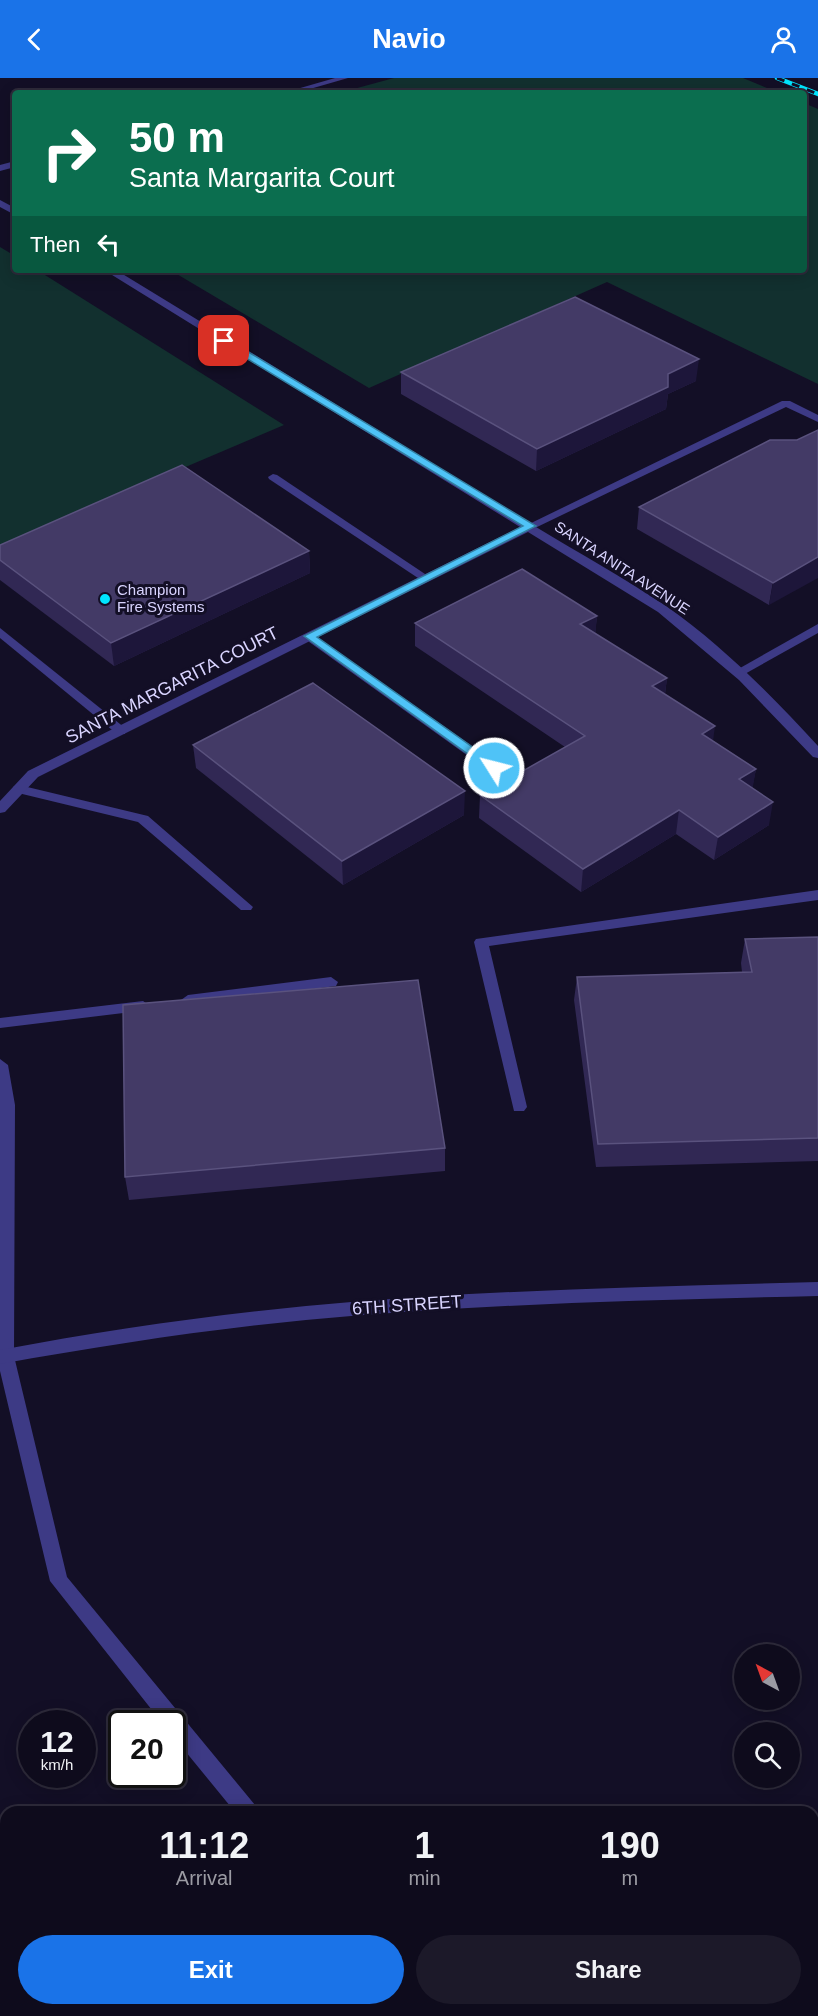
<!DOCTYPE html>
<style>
body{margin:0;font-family:Helvetica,sans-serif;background:#1c1929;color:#f1f3f6;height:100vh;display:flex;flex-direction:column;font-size:22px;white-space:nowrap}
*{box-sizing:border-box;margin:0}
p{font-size:20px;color:#9b9ba3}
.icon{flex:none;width:33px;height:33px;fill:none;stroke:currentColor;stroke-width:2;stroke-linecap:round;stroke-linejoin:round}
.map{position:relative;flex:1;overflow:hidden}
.panel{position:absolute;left:0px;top:1728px;width:819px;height:210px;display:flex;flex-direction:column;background:#0e0b1c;border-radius:18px 18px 0 0;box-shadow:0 3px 15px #0003,0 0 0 2px #2e2b3b}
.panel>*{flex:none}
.top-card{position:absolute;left:12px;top:12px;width:795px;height:183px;border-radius:6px;box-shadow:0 3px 15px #0003,0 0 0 2px #2e2b3b;background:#0b6e4f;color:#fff;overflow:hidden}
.needle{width:39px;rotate:319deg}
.controls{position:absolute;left:734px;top:1566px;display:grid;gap:12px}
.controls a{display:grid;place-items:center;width:66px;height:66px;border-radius:50%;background:#0e0b1c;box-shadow:0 3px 15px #0003,0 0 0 2px #2e2b3b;font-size:30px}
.speed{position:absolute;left:18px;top:1632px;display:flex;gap:12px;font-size:30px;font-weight:700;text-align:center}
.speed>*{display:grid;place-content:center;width:78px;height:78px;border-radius:50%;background:#0e0b1c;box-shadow:0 3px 15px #0003,0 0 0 2px #2e2b3b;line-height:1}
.speed small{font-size:15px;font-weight:400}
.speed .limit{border:3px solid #111;border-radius:9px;background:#fff;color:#111}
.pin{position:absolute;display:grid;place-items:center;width:51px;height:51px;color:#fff;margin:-26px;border-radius:12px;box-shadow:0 3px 9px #0006}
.me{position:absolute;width:66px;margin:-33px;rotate:306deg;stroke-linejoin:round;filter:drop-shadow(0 0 4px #0008)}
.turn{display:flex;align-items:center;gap:21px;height:126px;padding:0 18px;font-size:27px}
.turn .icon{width:78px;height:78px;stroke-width:2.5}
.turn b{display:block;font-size:42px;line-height:51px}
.then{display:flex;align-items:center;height:57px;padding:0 18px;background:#0003;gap:12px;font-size:22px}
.eta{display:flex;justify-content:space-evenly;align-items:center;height:102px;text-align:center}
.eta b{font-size:36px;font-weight:700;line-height:42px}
.button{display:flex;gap:12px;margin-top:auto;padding:12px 18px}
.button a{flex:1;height:69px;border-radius:36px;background:#1a73e8;color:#fff;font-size:24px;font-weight:700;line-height:69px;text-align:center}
.button a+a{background:#1c1929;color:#f1f3f6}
header{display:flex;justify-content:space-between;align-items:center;height:78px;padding:0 18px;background:#1a73e8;color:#fff;font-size:27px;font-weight:700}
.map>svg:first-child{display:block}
.green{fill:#12302f}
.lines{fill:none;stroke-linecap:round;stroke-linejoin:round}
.service{fill:#3d3a85;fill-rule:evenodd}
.minor{fill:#3d3a85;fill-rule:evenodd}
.tertiary{fill:#3d3a85;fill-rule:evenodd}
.rail-casing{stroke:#00e5ff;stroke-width:4.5}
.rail{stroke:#130f26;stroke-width:3;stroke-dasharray:8;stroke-linecap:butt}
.wall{fill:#312854}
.shaded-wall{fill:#1d163a}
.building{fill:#433a66;stroke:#5a527e;stroke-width:1.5}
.route{fill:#4fc3f7;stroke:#337fa1;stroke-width:1.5}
.poi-dot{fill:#00e5ff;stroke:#130f26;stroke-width:2}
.labels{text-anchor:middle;stroke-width:6;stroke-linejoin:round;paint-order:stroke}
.far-street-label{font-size:15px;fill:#d9d4ff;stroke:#130f26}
.far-poi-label{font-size:15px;fill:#d9d4ff;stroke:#130f26;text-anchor:start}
.street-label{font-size:18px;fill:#d9d4ff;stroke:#130f26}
</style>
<header><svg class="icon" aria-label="back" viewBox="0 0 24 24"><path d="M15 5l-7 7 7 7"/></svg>Navio<svg class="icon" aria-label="person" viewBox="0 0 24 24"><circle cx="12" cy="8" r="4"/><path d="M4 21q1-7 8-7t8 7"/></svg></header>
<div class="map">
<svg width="818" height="1938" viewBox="0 0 818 1938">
<rect width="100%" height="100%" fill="#130f26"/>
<g class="green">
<polygon points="394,0 743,0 779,15 339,15"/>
<polygon points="804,25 818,31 818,306 607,204 369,310 170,192 804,192"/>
<polygon points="0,169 15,178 15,192 37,192 284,347 0,468"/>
</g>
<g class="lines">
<g class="service">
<polygon points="335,0 348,0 296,15 283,15"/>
<polygon points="15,83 15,89 0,93 0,87"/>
<polygon points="782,323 790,323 818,337 818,344 786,329 535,450 527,450 525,448"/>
<polygon points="273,396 277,397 431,500 429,502 421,502 269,401 268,399"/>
<polygon points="818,546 818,555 743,597 739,598 733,594"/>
<polygon points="0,550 125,650 125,656 117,656 0,560"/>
<polygon points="309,554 499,687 500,690 499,693 489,693 305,561 303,558"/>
<polygon points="19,707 148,738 253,829 251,832 241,832 138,744 14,714 12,711 14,708"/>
<polygon points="818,812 818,822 489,868 527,1029 524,1033 514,1033 474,864 476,861"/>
<polygon points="331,899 338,904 336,908 188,927 181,922 188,917"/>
<polygon points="143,923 150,928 148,932 0,950 0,940"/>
<polygon points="0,981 8,987 15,1027 14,1278 67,1499 255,1727 258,1734 235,1734 172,1657 172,1646 163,1646 50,1503 0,1293"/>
<polygon points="400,1932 425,1932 427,1938 403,1938"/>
</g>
<g class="minor">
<polygon points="0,122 15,130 15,137 0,129"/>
<path d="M 104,192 L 116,192 L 530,445 L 535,446 L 536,449 C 579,475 624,500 666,528 C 722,567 772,618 818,668 L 818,680 L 813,679 L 739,602 L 658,534 L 528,454 L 38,699 L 5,734 L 0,735 L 0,723 L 28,693 L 520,449 Z"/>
</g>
<path class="tertiary" d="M 818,1204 L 818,1218 C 647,1222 476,1226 306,1242 C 203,1252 101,1268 0,1286 L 0,1272 C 101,1253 203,1238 306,1228 C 476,1212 647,1209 818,1204 Z"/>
<g class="rail-casing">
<polyline id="rail" points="777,0 818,16"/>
</g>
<use href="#rail" class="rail"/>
</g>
<g class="wall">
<polygon points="401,294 696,303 668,316 666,331 536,393 401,316"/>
<polygon points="797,362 769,527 637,451 639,429"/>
<polygon points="0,467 309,473 310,495 114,588 0,502"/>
<polygon points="597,538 595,556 667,600 665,616 713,663 756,691 752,710 769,747 714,782 676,756 581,814 479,740 480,717 565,669 415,568 415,545"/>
<polygon points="193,667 464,737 343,807 196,690"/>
<polygon points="818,859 818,1083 596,1089 574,922 577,899 742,894 741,885 745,861"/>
<polygon points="445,1070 445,1093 129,1122 125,1099"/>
<polygon points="756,1932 813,1932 818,1938 761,1938"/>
</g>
<g class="shaded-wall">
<polygon points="699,281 696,303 668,316 666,331 536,393 537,371 668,296"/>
<polygon points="309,473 310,495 114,588 111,565"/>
<polygon points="818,479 818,500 769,527 773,505"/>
<polygon points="597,538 595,560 580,546"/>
<polygon points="667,600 664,623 652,608"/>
<polygon points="715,648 712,671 702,656"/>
<polygon points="756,691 752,714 739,701"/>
<polygon points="465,713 464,737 343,807 342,783"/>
<polygon points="773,724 769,747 714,782 718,759"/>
<polygon points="679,732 676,756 581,814 583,791"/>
</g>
<g class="building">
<polygon points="575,219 699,281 668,296 668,309 537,371 401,294"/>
<polygon points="818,352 818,479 773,505 639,429 770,362 797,362"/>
<polygon points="182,387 309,473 111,565 0,482 0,467"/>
<polygon points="522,491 597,538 580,546 667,600 652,608 715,648 702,656 756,691 739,701 773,724 718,759 679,732 583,791 480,717 585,658 415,545"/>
<polygon points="313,605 465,713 342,783 193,667"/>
<polygon points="818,859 818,1060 598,1066 577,899 752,894 745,861"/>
<polygon points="418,902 445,1070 125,1099 123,927"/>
<polygon points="818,1797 818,1938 783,1938 777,1932 813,1932 813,1801"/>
</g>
<polygon class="route" points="221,261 227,261 536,448 317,559 498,687 498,692 490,692 304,558 523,448 221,265"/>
<circle class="poi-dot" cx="105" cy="521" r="6"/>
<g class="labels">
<g class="far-street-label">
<text transform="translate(622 490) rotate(33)" y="5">SANTA ANITA AVENUE</text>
</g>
<g class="far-poi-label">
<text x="117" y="517">Champion<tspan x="117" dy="17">Fire Systems</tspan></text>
</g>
<g class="street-label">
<text transform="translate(172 607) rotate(-27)" y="6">SANTA MARGARITA COURT</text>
<text transform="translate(407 1227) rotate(-4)" y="6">6TH STREET</text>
</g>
</g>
</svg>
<div class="controls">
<a><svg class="needle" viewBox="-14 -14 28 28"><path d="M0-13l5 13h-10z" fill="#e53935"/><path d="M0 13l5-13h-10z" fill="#9b9ba3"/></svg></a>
<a><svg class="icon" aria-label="search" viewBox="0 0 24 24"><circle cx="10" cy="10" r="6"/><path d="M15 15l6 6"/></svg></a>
</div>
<div class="speed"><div>12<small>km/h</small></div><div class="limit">20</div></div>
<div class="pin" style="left:224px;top:263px;background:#d93025"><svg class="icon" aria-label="arrive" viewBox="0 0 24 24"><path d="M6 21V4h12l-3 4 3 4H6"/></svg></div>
<svg class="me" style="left:494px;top:690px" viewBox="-20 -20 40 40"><circle r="17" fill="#4fc3f7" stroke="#fff" stroke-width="3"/><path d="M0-11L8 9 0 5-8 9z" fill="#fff"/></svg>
<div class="top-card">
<div class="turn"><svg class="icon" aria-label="right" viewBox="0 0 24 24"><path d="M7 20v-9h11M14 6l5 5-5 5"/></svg><div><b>50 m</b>Santa Margarita Court</div></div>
<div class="then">Then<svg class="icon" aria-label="left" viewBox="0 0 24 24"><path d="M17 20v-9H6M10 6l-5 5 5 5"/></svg></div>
</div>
<section class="panel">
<div class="eta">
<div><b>11:12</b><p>Arrival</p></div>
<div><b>1</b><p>min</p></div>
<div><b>190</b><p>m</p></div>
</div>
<div class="button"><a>Exit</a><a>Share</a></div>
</section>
</div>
